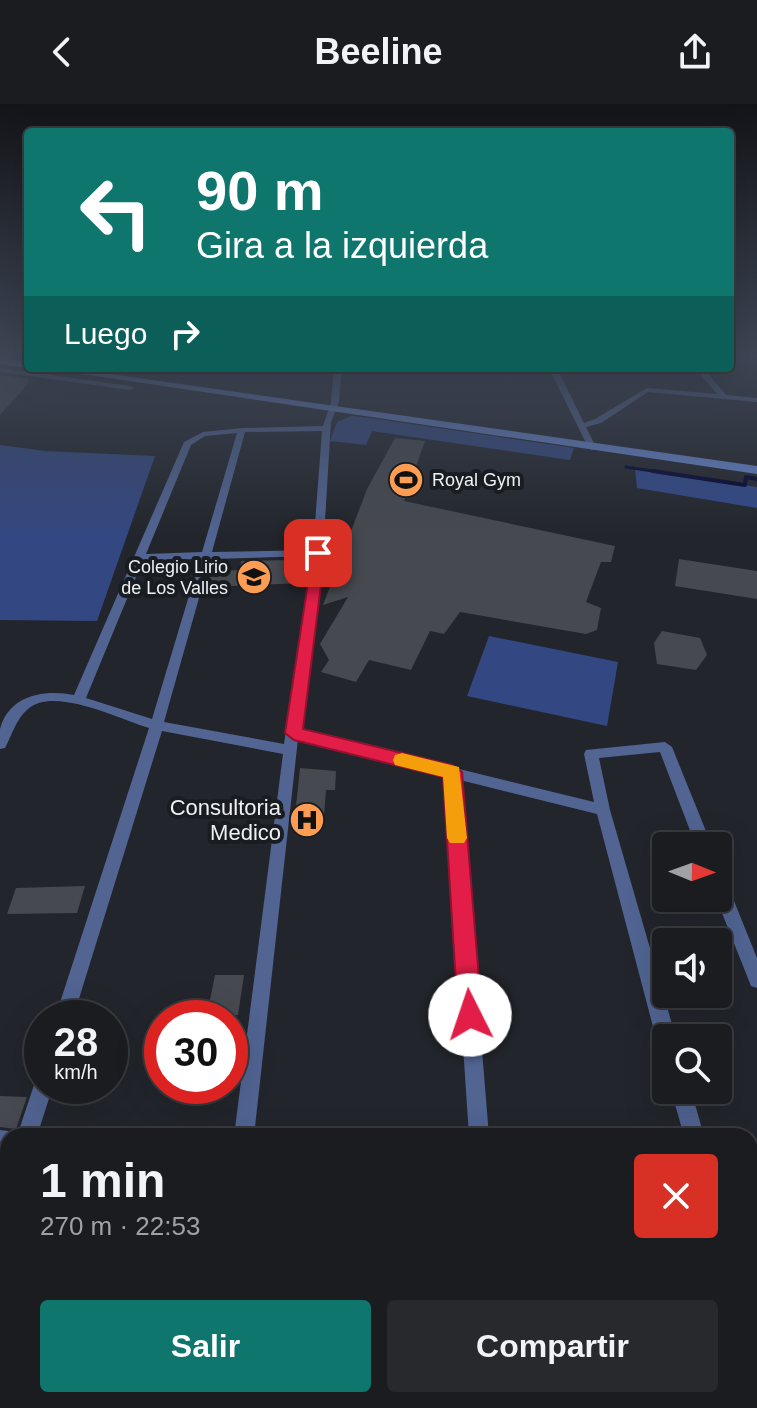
<!DOCTYPE html>
<html lang="es">
<meta charset="utf-8">
<style>
body{margin:0;font-family:Helvetica,sans-serif;background:#27292d;color:#f1f3f6;height:100vh;display:flex;flex-direction:column;font-size:30px;white-space:nowrap}
*{box-sizing:border-box;margin:0}
p{font-size:26px;color:#9fa1a5}
.icon{flex:none;width:44px;height:44px;fill:none;stroke:currentColor;stroke-width:2;stroke-linecap:round;stroke-linejoin:round}
.map{position:relative;flex:1;overflow:hidden}
.drawer{position:absolute;left:0px;top:1024px;width:758px;height:280px;display:flex;flex-direction:column;background:#1a1c20;border-radius:24px 24px 0 0;box-shadow:0 8px 32px #0002,0 0 0 2px #383a3e}
.drawer>*{flex:none}
.banner{position:absolute;left:24px;top:24px;width:710px;height:244px;border-radius:8px;box-shadow:0 8px 32px #0002,0 0 0 2px #383a3e;background:#0f766e;color:#fff;overflow:hidden}
.needle{width:52px;rotate:91deg}
.fabs{position:absolute;left:652px;top:728px;display:grid;gap:16px}
.fabs a{display:grid;place-items:center;width:80px;height:80px;border-radius:8px;background:#1a1c20;box-shadow:0 8px 32px #0002,0 0 0 2px #383a3e;font-size:40px}
.speed{position:absolute;left:24px;top:896px;display:flex;gap:16px;font-size:40px;font-weight:700;text-align:center}
.speed>*{display:grid;place-content:center;width:104px;height:104px;border-radius:50%;background:#1a1c20;box-shadow:0 8px 32px #0002,0 0 0 2px #383a3e;line-height:1}
.speed small{font-size:20px;font-weight:400}
.speed .limit{border:12px solid #d22;background:#fff;color:#111}
.pin{position:absolute;display:grid;place-items:center;width:68px;height:68px;color:#fff;margin:-34px;border-radius:16px;box-shadow:0 4px 12px #0006}
.me{position:absolute;width:88px;margin:-44px;rotate:356deg;stroke-linejoin:round;filter:drop-shadow(0 0 6px #0008)}
.turn{display:flex;align-items:center;gap:28px;height:168px;padding:0 40px;font-size:36px}
.turn .icon{width:104px;height:104px;stroke-width:2.5}
.turn b{display:block;font-size:56px;line-height:68px}
.then{display:flex;align-items:center;height:76px;padding:0 40px;background:#0003;gap:16px;font-size:30px}
.round{display:grid;place-items:center;flex:none;width:84px;height:84px;border-radius:8px;background:#27292d}
.overview{display:flex;align-items:center;justify-content:space-between;height:136px;padding:0 40px}
h1{font-size:48px;font-weight:700;line-height:60px}
.cta{display:flex;gap:16px;margin-top:auto;padding:16px 40px}
.cta a{flex:1;height:92px;border-radius:8px;background:#0f766e;color:#fff;font-size:32px;font-weight:700;line-height:92px;text-align:center}
.cta a+a{background:#27292d;color:#f1f3f6}
header{display:flex;justify-content:space-between;align-items:center;height:104px;padding:0 40px;background:#1a1c20;font-size:36px;font-weight:700}
.map>svg:first-child{display:block}
.green{fill:#334882}
.forest{fill:#324a8c}
.lines{fill:none;stroke-linecap:round;stroke-linejoin:round}
.stream-far1{stroke:#01022f;stroke-width:3}
.stream{stroke:#01022f;stroke-width:4}
.building{fill:#46494f}
.street{fill:#516492;fill-rule:evenodd}
.secondary{fill:#6986d1;fill-rule:evenodd}
.route{fill:#e11d48;stroke:#92132f;stroke-width:2}
.slow{fill:#f59e0b}
.labels{text-anchor:middle;stroke-width:8;stroke-linejoin:round;paint-order:stroke}
.far-poi-label{font-size:18px;fill:#eef0f4;stroke:#191c21;text-anchor:start}
.poi-label{font-size:22px;fill:#eef0f4;stroke:#191c21;text-anchor:end}
</style>
<header><svg class="icon" aria-label="back" viewBox="0 0 24 24"><path d="M15 5l-7 7 7 7"/></svg>Beeline<svg class="icon" aria-label="share" viewBox="0 0 24 24"><path d="M12 15V3M7 8l5-5 5 5M5 13v7h14v-7"/></svg></header>
<div class="map">
<svg width="757" height="1304" viewBox="0 0 757 1304">
<rect width="100%" height="100%" fill="#22252b"/>
<g class="green">
<polygon points="351,312 363,313 574,344 570,356 372,327 366,341 330,337 337,318"/>
<polygon points="0,341 45,347 155,352 97,517 0,516"/>
<polygon points="489,532 618,558 607,622 467,592"/>
</g>
<polygon class="forest" points="635,365 757,383 757,404 637,384"/>
<g class="lines">
<polyline class="stream-far1" points="626,363 666,369"/>
<polyline class="stream" points="653,367 745,381 746,373 757,375"/>
</g>
<g class="building">
<polygon points="0,271 28,275 28,280 0,311"/>
<polygon points="395,334 425,337 404,397 615,442 611,458 601,458 586,498 601,504 597,526 586,530 460,508 444,530 430,527 411,566 369,556 356,578 321,568 329,556 320,540 348,493 323,501 367,385"/>
<polygon points="679,455 757,467 757,495 675,482"/>
<polygon points="291,456 289,465 307,465 305,479 205,483 212,467 240,466 241,457"/>
<polygon points="662,527 700,534 707,551 696,566 657,560 654,539"/>
<polygon points="300,664 336,667 335,686 326,686 324,711 314,721 294,721"/>
<polygon points="85,782 77,809 7,810 16,784"/>
<polygon points="215,871 244,871 238,911 207,911"/>
<polygon points="0,992 27,993 16,1025 0,1023"/>
</g>
<g class="lines">
<g class="street">
<polygon points="0,264 130,282 134,284 130,286 0,268"/>
<path d="M 334,264 L 342,264 L 339,298 L 331,318 L 323,449 L 300,626 L 594,698 L 584,650 L 586,646 L 665,638 L 672,643 L 712,742 L 696,742 L 660,648 L 599,654 L 610,706 L 676,934 L 666,934 L 666,943 L 659,941 L 656,934 L 597,710 L 460,676 L 489,1032 L 469,1032 L 445,672 L 298,635 L 254,1032 L 234,1032 L 283,650 L 162,627 L 73,914 L 55,914 L 149,624 C 119,615 54,582 28,605 C 16,615 12,631 5,644 L 0,645 C 0,639 0,631 0,625 C 9,591 44,585 74,591 L 184,338 L 203,328 L 242,324 L 323,322 L 331,298 ZM 322,327 L 313,446 L 212,448 L 245,328 ZM 237,329 L 202,448 L 146,450 L 191,341 L 205,332 ZM 312,452 L 284,640 L 164,618 L 210,455 ZM 200,455 L 152,615 L 86,594 L 143,456 Z"/>
<polygon points="549,264 557,264 584,319 595,315 647,284 717,290 695,264 703,264 726,291 757,294 757,298 648,288 601,319 586,323 596,343 592,346 588,343"/>
<polygon points="718,770 724,772 726,777 757,854 757,884 751,882 716,794"/>
<polygon points="42,972 42,982 53,982 37,1032 17,1032 36,975"/>
<polygon points="671,986 691,986 704,1032 684,1032"/>
<polygon points="0,1026 8,1027 16,1032 8,1032 8,1047 0,1046"/>
<rect x="750" y="1042" width="7" height="22"/>
<polygon points="8,1085 8,1130 0,1133 0,1089"/>
<polygon points="750,1233 757,1236 757,1285 750,1282"/>
<polygon points="202,1296 228,1296 227,1304 201,1304"/>
<polygon points="486,1296 512,1296 513,1304 487,1304"/>
</g>
<g class="secondary">
<polygon points="0,254 28,258 28,264 0,260"/>
<polygon points="42,264 68,264 757,362 757,370"/>
</g>
</g>
<linearGradient id="sky" x2="0" y2="1"><stop stop-color="#131418"/><stop offset="0.58" stop-color="#3e4655"/><stop offset="1" stop-color="#3e4655" stop-opacity="0"/></linearGradient>
<rect width="757" height="434" fill="url(#sky)"/>
<polygon class="route" points="313,446 325,449 303,625 452,661 462,668 482,911 479,919 470,923 462,919 458,911 443,673 294,636 285,629"/>
<polygon class="slow" points="402,649 459,663 467,734 464,739 450,739 447,734 443,673 395,661 393,656 395,651"/>
<defs>
<g id="stadium-disc" transform="scale(1.8)"><circle r="9.5" fill="#fc9d53" stroke="#191c21"/><path d="M0-5a6.5 5 0 1 0 0 10a6.5 5 0 1 0 0-10ZM-3.5-1.8h7v3.6h-7Z" fill="#111"/></g>
<g id="school-disc" transform="scale(1.8)"><circle r="9.5" fill="#fc9d53" stroke="#191c21"/><path d="M0-5L7-2L0 1L-7-2ZM-4 1L0 2.5L4 1V4Q0 6-4 4Z" fill="#111"/></g>
<g id="hospital-disc" transform="scale(1.8)"><circle r="9.5" fill="#fc9d53" stroke="#191c21"/><path d="M-5-5h3v3.5h4V-5h3V5h-3V1.5h-4V5h-3Z" fill="#111"/></g>
</defs>
<g fill-rule="evenodd">
<use href="#stadium-disc" x="406" y="376"/>
<use href="#school-disc" x="254" y="473"/>
<use href="#hospital-disc" x="307" y="716"/>
</g>
<g class="labels">
<g class="far-poi-label">
<text x="432" y="382">Royal Gym</text>
<text x="228" y="469" text-anchor="end">Colegio Lirio<tspan x="228" dy="21">de Los Valles</tspan></text>
</g>
<g class="poi-label">
<text x="281" y="711">Consultoria<tspan x="281" dy="25">Medico</tspan></text>
</g>
</g>
</svg>
<div class="fabs">
<a><svg class="needle" viewBox="-14 -14 28 28"><path d="M0-13l5 13h-10z" fill="#e53935"/><path d="M0 13l5-13h-10z" fill="#9fa1a5"/></svg></a>
<a><svg class="icon" aria-label="sound" viewBox="0 0 24 24"><path d="M4 9h4l5-4v14l-5-4H4zM17 9q2 3 0 6"/></svg></a>
<a><svg class="icon" aria-label="search" viewBox="0 0 24 24"><circle cx="10" cy="10" r="6"/><path d="M15 15l6 6"/></svg></a>
</div>
<div class="speed"><div>28<small>km/h</small></div><div class="limit">30</div></div>
<div class="pin" style="left:318px;top:449px;background:#d93025"><svg class="icon" aria-label="arrive" viewBox="0 0 24 24"><path d="M6 21V4h12l-3 4 3 4H6"/></svg></div>
<svg class="me" style="left:470px;top:911px" viewBox="-20 -20 40 40"><circle r="19" fill="#fff"/><path d="M0-13L10 11 0 6-10 11z" fill="#e11d48"/></svg>
<div class="banner">
<div class="turn"><svg class="icon" aria-label="left" viewBox="0 0 24 24"><path d="M17 20v-9H6M10 6l-5 5 5 5"/></svg><div><b>90 m</b>Gira a la izquierda</div></div>
<div class="then">Luego<svg class="icon" aria-label="right" viewBox="0 0 24 24"><path d="M7 20v-9h11M14 6l5 5-5 5"/></svg></div>
</div>
<section class="drawer">
<div class="overview"><div><h1>1 min</h1><p>270 m · 22:53</p></div><a class="round" style="background:#d93025;color:#fff"><svg class="icon" aria-label="close" viewBox="0 0 24 24"><path d="M6 6l12 12M18 6L6 18"/></svg></a></div>
<div class="cta"><a>Salir</a><a>Compartir</a></div>
</section>
</div>
